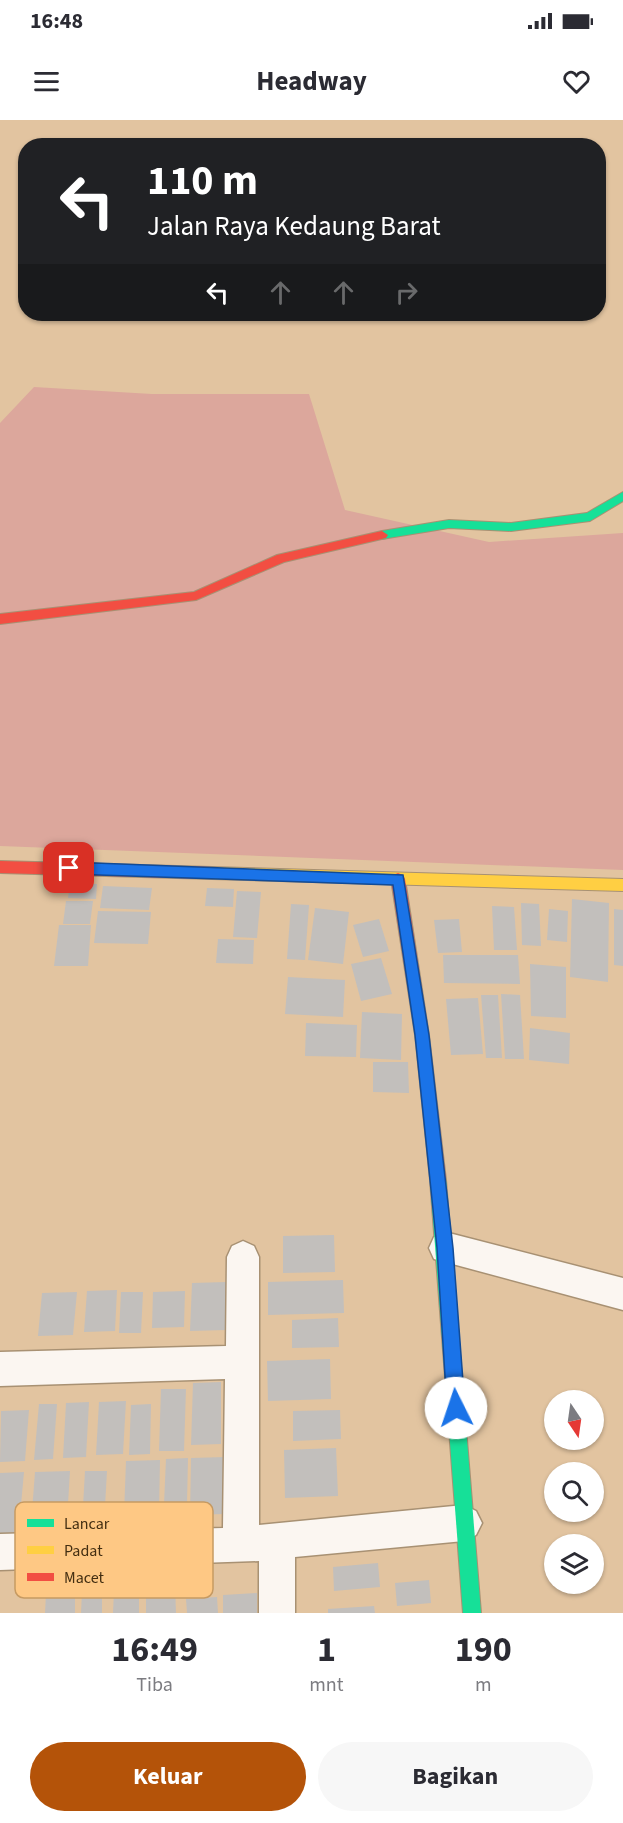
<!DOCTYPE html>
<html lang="id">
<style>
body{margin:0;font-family:"Source Sans 3",sans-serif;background:#f7f7f7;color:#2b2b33;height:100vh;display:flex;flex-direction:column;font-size:22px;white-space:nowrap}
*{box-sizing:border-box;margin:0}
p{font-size:20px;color:#7c7c81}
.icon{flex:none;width:33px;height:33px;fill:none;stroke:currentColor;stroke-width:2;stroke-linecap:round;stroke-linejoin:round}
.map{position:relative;height:1493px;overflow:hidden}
.drawer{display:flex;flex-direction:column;background:#fff;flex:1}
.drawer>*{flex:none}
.banner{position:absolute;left:18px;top:18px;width:588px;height:183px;border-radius:24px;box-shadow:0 2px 4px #0004;background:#202124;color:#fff;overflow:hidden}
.needle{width:39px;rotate:167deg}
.tools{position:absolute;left:544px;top:1270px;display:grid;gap:12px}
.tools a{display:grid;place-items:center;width:60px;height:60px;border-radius:50%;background:#fff;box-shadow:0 2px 4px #0004;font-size:30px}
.pin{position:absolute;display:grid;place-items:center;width:51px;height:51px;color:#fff;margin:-26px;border-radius:12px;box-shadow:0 3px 9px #0006}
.me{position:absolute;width:66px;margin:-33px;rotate:356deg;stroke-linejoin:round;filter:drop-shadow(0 0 4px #0008)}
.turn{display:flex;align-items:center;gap:21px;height:126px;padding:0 30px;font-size:27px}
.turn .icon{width:78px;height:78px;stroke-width:2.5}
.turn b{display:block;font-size:42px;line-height:51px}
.lanes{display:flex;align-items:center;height:57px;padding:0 30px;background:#0003;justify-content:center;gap:30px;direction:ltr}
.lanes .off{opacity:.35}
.eta{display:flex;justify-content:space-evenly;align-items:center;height:102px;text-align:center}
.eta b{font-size:36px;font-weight:700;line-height:42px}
.button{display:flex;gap:12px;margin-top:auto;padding:12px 30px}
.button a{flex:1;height:69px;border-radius:36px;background:#b45309;color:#fff;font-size:24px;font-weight:700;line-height:69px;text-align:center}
.button a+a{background:#f7f7f7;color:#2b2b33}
.status{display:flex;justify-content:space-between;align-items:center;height:42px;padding:0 30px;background:#fff;direction:ltr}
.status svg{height:16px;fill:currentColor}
header{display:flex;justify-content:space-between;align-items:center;height:78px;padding:0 30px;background:#fff;font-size:27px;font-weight:700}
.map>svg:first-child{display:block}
.green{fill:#dca79c}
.building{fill:#c2bfbc}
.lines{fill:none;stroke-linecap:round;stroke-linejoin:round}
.street-casing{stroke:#a89173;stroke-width:3}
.fast-casing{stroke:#a89173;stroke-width:2}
.slow-casing{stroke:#a89173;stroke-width:2}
.jam-casing{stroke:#a89173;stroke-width:2}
.street{fill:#fbf6f1;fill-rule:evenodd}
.fast{fill:#16e098;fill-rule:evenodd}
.slow{fill:#ffcf43;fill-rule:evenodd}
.jam{fill:#f24e42;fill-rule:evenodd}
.route{fill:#1a73e8;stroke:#114b97;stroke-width:1.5}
.key{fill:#fec884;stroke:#c69a62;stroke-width:1.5}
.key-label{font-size:16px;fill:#432e11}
</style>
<div class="status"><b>16:48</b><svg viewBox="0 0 49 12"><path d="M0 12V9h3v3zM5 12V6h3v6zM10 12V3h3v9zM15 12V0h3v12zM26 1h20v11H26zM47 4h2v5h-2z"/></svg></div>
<header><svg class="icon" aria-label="menu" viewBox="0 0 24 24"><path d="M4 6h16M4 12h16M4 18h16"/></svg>Headway<svg class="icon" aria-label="heart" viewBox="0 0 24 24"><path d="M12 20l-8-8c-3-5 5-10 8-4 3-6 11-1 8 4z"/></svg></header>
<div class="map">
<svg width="623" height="1493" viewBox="0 0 623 1493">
<rect width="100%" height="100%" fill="#e2c4a0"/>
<polygon class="green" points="34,267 152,274 309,274 345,390 489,422 623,413 623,750 0,726 0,303"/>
<g class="building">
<polygon points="70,764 97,764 96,779 68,778"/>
<polygon points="103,766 152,768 149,790 100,788"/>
<polygon points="207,768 234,769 233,787 205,786"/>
<polygon points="237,771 261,772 257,818 233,817"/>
<polygon points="572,779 609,783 608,862 570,857"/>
<polygon points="66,781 93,781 90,804 63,804"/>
<polygon points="521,783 539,784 541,826 522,825"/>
<polygon points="291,784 309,785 305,840 287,839"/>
<polygon points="492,786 514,787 517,830 494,830"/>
<polygon points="315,788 349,792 343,844 308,840"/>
<polygon points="549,789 568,791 567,822 547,820"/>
<polygon points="614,789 623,790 623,846 614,845"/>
<polygon points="98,791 151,792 148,824 94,823"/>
<polygon points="379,799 389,831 363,837 353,805"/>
<polygon points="459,799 462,832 438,833 434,800"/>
<polygon points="59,805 91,805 88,846 54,846"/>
<polygon points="218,819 254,820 253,844 216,843"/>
<polygon points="443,835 518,835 520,864 444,863"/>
<polygon points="381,838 392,874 361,881 351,844"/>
<polygon points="530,844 566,847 566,898 531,896"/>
<polygon points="288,857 345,860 343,897 285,894"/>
<polygon points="501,874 520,875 524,939 505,939"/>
<polygon points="481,875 498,875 502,938 486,938"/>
<polygon points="478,878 483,934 451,935 446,879"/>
<polygon points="362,892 402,894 401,940 360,938"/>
<polygon points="306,903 357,905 356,937 305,936"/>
<polygon points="530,908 570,913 569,944 529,940"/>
<polygon points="373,942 408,942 409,973 373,972"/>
<polygon points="334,1115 335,1152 283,1153 283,1116"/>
<polygon points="343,1160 344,1193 268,1195 268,1162"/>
<polygon points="226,1162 226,1210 190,1211 192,1163"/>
<polygon points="117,1170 115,1211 84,1212 87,1171"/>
<polygon points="185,1171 184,1207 152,1208 153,1172"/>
<polygon points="77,1172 73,1215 38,1216 42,1173"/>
<polygon points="121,1172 143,1172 141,1213 119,1213"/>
<polygon points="338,1198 339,1227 292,1228 292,1200"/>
<polygon points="330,1239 331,1279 268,1281 267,1241"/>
<polygon points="221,1262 221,1324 191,1325 193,1263"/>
<polygon points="161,1269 186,1269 184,1331 159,1331"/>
<polygon points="126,1281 123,1334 96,1335 99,1282"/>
<polygon points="89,1282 86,1337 63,1338 66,1283"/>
<polygon points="39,1284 57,1284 53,1339 34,1340"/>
<polygon points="151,1284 150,1334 129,1335 131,1285"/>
<polygon points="29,1290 25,1341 0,1342 1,1291"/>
<polygon points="340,1290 341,1319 293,1321 293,1291"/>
<polygon points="336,1328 338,1376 285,1378 284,1330"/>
<polygon points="225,1337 225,1394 190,1395 191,1338"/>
<polygon points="188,1338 187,1384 164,1384 166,1339"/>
<polygon points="160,1340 159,1393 124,1394 126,1341"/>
<polygon points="70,1351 66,1417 30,1418 35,1352"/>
<polygon points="85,1351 107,1351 104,1404 82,1404"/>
<polygon points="24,1352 18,1418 0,1418 0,1353"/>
<polygon points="378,1443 380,1467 334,1471 333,1447"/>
<polygon points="429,1460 431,1483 397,1486 395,1463"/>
<polygon points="175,1465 176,1493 146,1493 146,1467"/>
<polygon points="139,1468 139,1493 113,1493 114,1470"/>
<polygon points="102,1470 102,1493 81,1493 82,1471"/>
<polygon points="75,1473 75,1493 45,1493 46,1474"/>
<polygon points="257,1473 257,1493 223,1493 223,1475"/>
<polygon points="217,1477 218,1493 187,1493 186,1479"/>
<polygon points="374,1486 375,1493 328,1493 328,1489"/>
</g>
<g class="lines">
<g class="street-casing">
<g id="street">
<polygon points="445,1112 623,1158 623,1190 434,1139 429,1128 434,1117"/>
<polygon points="243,1121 254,1126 259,1137 259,1405 464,1385 476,1391 482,1403 476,1415 464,1421 295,1437 295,1493 259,1493 259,1441 0,1450 0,1414 223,1408 225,1259 0,1266 0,1232 226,1226 227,1137 232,1126"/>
</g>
</g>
<g class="fast-casing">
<g id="fast">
<polygon points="623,372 623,381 590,401 511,411 449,408 382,419 376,415 382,411 449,400 511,403 587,393"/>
<polygon points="438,1052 443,1055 446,1060 481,1493 463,1493 430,1060 433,1055"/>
</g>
</g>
<g class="slow-casing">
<polygon id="slow" points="212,747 623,759 623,771 212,759 207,757 205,753 207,749"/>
</g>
<g class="jam-casing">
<g id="jam">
<polygon points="382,411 388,415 386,418 284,442 196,480 0,504 0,494 194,472 277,435"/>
<polygon points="0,741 212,747 217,749 219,753 217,757 212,759 0,753"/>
<polygon points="398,753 403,755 405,759 429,915 446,1060 443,1065 438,1068 433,1065 430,1060 415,915 391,759 393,755"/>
</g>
</g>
<use href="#street" class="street"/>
<use href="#fast" class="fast"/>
<use href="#slow" class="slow"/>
<use href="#jam" class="jam"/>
</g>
<polygon class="route" points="69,742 403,755 429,915 453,1128 465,1288 462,1294 456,1297 450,1294 447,1288 437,1128 415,915 393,765 69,754 64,752 62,748 64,744"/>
<rect x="15" y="1382" width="198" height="96" rx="9" class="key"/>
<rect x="27" y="1399" width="27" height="8" fill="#16e098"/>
<rect x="27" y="1426" width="27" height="8" fill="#ffcf43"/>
<rect x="27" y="1453" width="27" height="8" fill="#f24e42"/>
<g class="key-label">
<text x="64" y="1409">Lancar</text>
<text x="64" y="1436">Padat</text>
<text x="64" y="1463">Macet</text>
</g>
</svg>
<div class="tools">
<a><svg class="needle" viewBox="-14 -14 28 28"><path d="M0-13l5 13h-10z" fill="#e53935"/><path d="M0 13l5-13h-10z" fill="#7c7c81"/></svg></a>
<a><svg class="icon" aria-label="search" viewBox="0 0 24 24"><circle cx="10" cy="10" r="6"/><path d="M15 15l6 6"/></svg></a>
<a><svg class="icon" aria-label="layers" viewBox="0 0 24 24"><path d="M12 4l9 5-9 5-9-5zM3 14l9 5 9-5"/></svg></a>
</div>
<div class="pin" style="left:69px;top:748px;background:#d93025"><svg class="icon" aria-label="arrive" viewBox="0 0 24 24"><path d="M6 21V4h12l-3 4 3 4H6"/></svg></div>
<svg class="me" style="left:456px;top:1288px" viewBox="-20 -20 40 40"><circle r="19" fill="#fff"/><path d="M0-13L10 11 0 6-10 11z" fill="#1a73e8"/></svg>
<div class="banner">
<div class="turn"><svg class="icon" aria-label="left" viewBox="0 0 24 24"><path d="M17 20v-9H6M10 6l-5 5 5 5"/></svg><div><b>110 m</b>Jalan Raya Kedaung Barat</div></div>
<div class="lanes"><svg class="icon" aria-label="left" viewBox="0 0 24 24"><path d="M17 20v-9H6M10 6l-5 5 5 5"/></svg><svg class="icon off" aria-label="ahead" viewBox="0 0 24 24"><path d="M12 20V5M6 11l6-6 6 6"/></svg><svg class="icon off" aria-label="ahead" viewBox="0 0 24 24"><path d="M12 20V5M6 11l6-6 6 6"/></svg><svg class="icon off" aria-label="right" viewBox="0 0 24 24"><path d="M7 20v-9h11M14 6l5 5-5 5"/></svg></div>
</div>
</div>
<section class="drawer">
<div class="eta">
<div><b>16:49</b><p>Tiba</p></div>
<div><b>1</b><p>mnt</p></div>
<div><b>190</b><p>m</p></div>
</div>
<div class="button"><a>Keluar</a><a>Bagikan</a></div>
</section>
